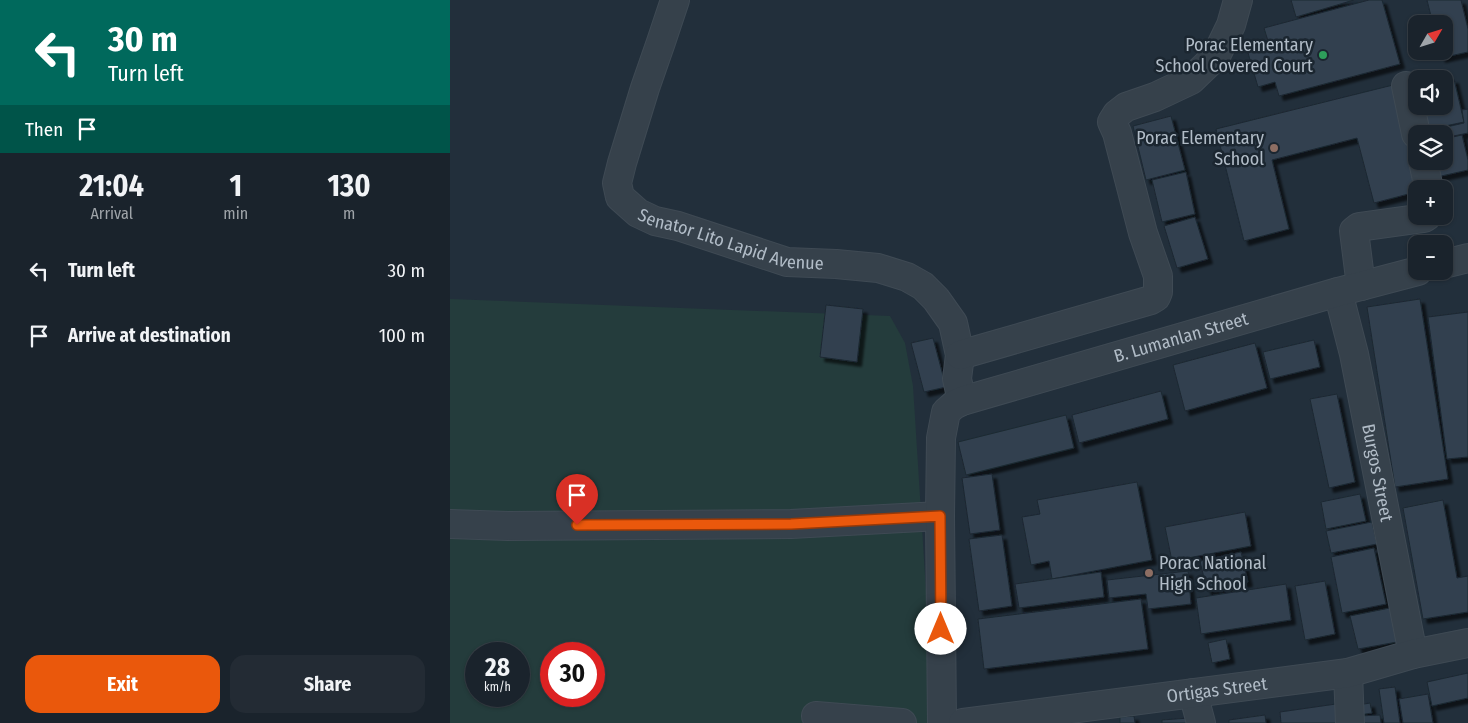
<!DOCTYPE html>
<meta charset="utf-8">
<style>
body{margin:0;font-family:"Fira Sans Condensed",sans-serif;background:#232b34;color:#f1f3f6;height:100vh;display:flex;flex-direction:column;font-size:19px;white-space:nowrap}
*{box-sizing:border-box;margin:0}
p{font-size:16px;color:#9fa4a9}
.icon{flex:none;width:28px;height:28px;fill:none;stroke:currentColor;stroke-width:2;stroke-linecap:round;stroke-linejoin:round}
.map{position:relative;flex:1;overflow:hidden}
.panel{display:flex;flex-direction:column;background:#1a232c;width:450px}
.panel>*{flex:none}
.guide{background:#00695c;color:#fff;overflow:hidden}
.needle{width:32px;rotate:51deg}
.fabs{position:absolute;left:958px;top:15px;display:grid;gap:10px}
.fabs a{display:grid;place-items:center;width:45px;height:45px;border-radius:10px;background:#1a232c;box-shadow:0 1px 4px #0004,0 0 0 1px #384048;font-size:25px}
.speed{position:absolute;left:15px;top:642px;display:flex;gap:10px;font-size:25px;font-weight:700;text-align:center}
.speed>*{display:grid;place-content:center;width:65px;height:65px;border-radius:50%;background:#1a232c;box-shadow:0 1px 4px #0004,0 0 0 1px #384048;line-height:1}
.speed small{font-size:12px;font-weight:400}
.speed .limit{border:8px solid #d22;background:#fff;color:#111}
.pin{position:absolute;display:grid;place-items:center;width:42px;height:42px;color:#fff;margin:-51px -21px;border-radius:50% 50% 50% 0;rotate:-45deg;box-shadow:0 0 5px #0007}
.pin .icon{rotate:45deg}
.me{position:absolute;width:55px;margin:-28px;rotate:0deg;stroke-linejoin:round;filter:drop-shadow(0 0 4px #0008)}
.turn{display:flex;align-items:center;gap:18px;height:105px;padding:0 25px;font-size:22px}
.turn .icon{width:65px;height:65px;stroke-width:2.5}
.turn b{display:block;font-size:35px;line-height:42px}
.then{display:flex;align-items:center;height:48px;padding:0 25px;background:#0003;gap:10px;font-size:19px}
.eta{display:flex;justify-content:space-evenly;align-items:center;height:85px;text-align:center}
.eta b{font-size:30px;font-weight:700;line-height:35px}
.button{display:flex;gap:10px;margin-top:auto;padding:10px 25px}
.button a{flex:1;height:58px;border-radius:15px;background:#ea580c;color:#fff;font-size:20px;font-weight:700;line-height:58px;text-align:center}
.button a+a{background:#232b34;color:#f1f3f6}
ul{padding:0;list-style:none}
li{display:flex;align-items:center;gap:15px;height:65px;padding:0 25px}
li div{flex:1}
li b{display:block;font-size:19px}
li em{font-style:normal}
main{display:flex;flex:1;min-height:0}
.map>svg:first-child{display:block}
.green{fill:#243c3c;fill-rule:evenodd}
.building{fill:#31414f;stroke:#1d2832;filter:url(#shadow)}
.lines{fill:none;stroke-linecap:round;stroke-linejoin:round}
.minor-casing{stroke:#3f4a54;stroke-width:30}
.minor{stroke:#36414b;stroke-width:28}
.route-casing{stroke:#983908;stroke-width:12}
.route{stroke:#ea580c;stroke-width:9}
.leisure-dot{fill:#2e9e5b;stroke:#1b2630;stroke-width:2}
.education-dot{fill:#8d6e63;stroke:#1b2630;stroke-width:2}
.labels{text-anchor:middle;stroke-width:5;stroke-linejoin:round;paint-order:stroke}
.poi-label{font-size:18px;fill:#b1bcc7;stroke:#1b2630;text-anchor:end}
.street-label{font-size:18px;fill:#b1bcc7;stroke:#1b2630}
</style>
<main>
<section class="panel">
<div class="guide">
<div class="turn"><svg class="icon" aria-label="left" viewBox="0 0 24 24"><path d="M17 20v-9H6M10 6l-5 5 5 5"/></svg><div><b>30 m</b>Turn left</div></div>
<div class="then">Then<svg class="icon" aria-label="arrive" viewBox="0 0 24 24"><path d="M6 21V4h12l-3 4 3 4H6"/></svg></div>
</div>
<div class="eta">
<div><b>21:04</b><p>Arrival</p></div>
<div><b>1</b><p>min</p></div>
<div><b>130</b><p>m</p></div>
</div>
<ul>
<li><svg class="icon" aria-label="left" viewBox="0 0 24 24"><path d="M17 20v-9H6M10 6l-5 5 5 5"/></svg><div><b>Turn left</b></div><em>30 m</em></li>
<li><svg class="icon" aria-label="arrive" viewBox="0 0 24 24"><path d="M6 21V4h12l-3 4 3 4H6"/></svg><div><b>Arrive at destination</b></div><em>100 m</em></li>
</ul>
<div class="button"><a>Exit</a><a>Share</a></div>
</section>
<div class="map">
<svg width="1018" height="723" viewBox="0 0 1018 723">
<defs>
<filter id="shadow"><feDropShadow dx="4.5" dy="4.5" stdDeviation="1" flood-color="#0009"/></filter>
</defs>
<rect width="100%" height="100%" fill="#222f3b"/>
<path class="green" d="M 0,299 L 440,316 L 455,343 L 463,386 L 479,638 L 479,723 L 0,723 ZM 26,654 L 69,654 L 69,696 L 26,696 ZM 101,654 L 144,654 L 144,696 L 101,696 Z"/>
<g class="building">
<polygon points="841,0 904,0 846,17"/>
<polygon points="919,0 932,0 950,64 829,96 825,82 808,87 796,46 818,41 814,28"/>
<polygon points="977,0 1011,0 1018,29 1018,52 991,58 990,51 994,51 994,24 983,24"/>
<polygon points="1004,79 1014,122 976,130 971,106 994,106 994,81"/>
<polygon points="943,85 970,189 966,192 924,203 907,138 822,160 839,229 794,241 766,129"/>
<polygon points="1018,109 1018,133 994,138 992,128 1014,123 1012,110"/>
<polygon points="721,116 735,170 696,180 683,126"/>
<polygon points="1012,135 1018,160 1018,170 987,177 983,161 994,161 994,139"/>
<polygon points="736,172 745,214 712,222 702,180"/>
<polygon points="745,217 758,259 727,268 714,226"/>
<polygon points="970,299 998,479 945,487 917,307"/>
<polygon points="376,305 413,309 407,362 370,357"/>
<polygon points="1018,312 1018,457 997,459 978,317"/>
<polygon points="483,338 496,387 474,392 461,343"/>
<polygon points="864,340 870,367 820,379 813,352"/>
<polygon points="805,343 817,388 735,411 723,365"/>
<polygon points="711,391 718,419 629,443 622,415"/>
<polygon points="887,394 905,482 879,488 860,399"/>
<polygon points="616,415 624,448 516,475 508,442"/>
<polygon points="542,474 550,530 520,534 512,478"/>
<polygon points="687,482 702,560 602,579 599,561 581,565 572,517 590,514 587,500"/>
<polygon points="910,494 916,521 876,529 871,502"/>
<polygon points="993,500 1007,578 1018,576 1018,612 973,619 953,508"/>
<polygon points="795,512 801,546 722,561 715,527"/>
<polygon points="922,522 927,544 881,553 876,531"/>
<polygon points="552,535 562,606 529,611 519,539"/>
<polygon points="924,548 936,604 892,613 881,557"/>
<polygon points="791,552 798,582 757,591 750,561"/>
<polygon points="738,571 741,604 698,609 696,594 659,598 657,580"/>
<polygon points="651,572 654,597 569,608 565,584"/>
<polygon points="875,581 885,634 855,640 845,586"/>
<polygon points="836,584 841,620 751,634 746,598"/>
<polygon points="691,599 698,649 534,669 528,619"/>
<polygon points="940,608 947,642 908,649 900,616"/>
<polygon points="776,639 780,659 762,663 758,643"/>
<polygon points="1018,673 1018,698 982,706 977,682"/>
<polygon points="945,687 950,723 934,723 929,689"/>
<polygon points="978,694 983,723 953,723 949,699"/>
<polygon points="920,703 922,713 909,715 908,705"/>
<polygon points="886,704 889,723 831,723 830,712"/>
<polygon points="815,715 816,723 779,723 779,720"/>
<polygon points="930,715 931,723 910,723 909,716"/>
<polygon points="684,716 685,723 670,723 670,717"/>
<polygon points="739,718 739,723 712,723 712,720"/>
</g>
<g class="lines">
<g class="minor-casing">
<g id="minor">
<path id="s1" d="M 225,0 L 211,42 L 195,88 L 172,163 L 167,183 L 170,197 L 188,213 L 205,221 L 228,226 L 337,262 L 386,264 L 428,268 L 457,277 L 473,286 L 486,299 L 503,323 L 510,355 L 507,379 L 512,401"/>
<polyline points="956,86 966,134"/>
<polyline points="973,161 979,189"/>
<polyline points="994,264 1018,258"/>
<polyline points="911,286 904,231 909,227 974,218 977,216"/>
<path id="s2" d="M 888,292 L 904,354 L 963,654"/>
<polyline points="510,355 701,300 706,297 708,292 708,276 693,233 667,133 662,122 667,114 676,107 705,97 741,80 766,56 781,25 788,0"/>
<polyline points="0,524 58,526 341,524 490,516"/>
<polyline points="898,673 900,723"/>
<polyline points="743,693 751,723"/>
<polyline points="366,716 452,723"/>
<path id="s3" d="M 492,723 L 490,516 L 491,438 L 496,412 L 504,405 L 512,401 L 888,292 L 968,271"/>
<path id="s4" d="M 513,723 L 898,673 L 963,654 L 1018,643"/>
</g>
</g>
<use href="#minor" class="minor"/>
</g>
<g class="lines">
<g class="route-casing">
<polyline id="route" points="127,525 341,524 490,516 491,629"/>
</g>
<use href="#route" class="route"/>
</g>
<circle class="leisure-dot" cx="873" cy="55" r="5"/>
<g class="education-dot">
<circle cx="824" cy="148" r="5"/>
<circle cx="699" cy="573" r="5"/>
</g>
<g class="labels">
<g class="poi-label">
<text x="863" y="51">Porac Elementary<tspan x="863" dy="21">School Covered Court</tspan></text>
<text x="814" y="144">Porac Elementary<tspan x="814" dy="21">School</tspan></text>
<text x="709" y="569" text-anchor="start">Porac National<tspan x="709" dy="21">High School</tspan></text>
</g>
<g class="street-label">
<text dy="6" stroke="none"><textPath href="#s1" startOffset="328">Senator Lito Lapid Avenue</textPath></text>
<text dy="6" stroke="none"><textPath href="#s3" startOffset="559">B. Lumanlan Street</textPath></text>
<text dy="6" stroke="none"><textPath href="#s2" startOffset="185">Burgos Street</textPath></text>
<text dy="6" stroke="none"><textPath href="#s4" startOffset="256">Ortigas Street</textPath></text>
</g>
</g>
</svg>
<div class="fabs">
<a><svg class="needle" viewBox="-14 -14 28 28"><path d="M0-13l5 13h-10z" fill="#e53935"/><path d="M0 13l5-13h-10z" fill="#9fa4a9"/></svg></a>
<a><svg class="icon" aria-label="sound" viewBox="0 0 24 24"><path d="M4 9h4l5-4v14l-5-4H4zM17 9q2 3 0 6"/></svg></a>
<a><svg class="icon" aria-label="layers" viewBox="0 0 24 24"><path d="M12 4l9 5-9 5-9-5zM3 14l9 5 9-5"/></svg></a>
<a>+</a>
<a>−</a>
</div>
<div class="speed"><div>28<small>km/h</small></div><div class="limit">30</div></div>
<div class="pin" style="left:127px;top:525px;background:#d93025"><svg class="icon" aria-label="arrive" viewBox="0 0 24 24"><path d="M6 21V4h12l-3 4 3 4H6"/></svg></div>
<svg class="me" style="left:491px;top:629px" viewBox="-20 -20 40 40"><circle r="19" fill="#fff"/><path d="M0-13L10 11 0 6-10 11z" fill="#ea580c"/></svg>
</div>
</main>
